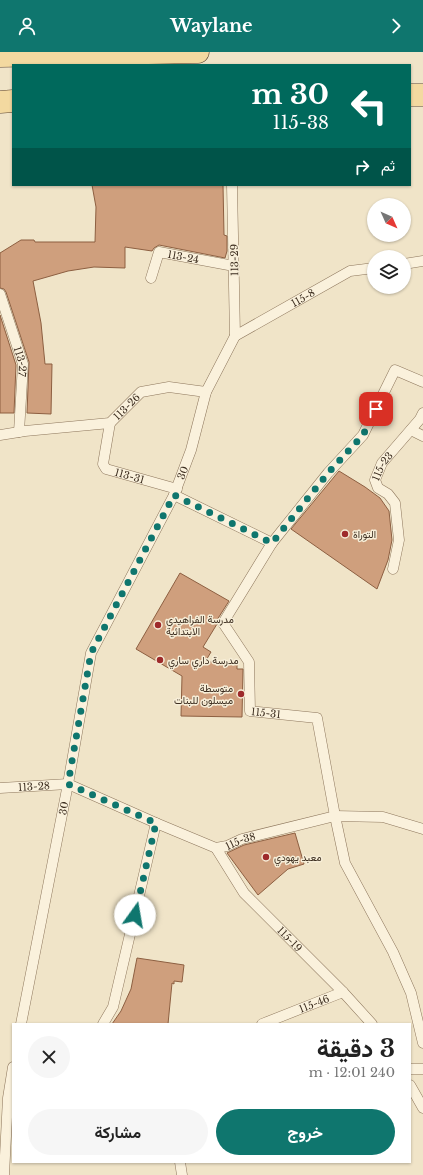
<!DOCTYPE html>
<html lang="ar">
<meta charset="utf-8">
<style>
body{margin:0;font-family:"Libre Baskerville",Vazirmatn,serif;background:#f6f6f6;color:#222;direction:rtl;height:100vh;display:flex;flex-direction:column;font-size:15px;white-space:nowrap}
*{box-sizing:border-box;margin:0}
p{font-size:13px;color:#767676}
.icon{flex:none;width:22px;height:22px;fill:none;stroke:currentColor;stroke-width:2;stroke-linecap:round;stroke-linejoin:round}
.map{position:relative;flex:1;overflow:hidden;direction:ltr}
.sheet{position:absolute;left:12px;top:971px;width:399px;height:140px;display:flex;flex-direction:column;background:#fff;border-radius:0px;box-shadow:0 1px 3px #0004;direction:rtl}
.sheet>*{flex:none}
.top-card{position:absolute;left:12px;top:12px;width:399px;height:122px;border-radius:0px;box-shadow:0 1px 3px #0004;direction:rtl;background:#00695c;color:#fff;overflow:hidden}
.needle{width:26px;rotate:135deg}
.tools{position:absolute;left:367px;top:146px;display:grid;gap:8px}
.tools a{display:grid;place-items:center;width:44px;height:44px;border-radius:50%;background:#fff;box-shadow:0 1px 3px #0004;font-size:20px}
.pin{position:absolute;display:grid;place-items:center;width:34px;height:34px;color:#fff;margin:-17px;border-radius:8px;box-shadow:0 2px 6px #0006}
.me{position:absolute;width:44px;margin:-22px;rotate:13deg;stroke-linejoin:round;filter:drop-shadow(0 0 3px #0008)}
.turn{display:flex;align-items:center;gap:14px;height:84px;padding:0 16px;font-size:18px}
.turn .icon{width:52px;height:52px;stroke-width:2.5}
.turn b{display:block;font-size:28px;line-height:34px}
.then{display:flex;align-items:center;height:38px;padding:0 16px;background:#0003;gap:8px;font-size:15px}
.round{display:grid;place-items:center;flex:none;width:42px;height:42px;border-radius:21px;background:#f6f6f6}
.overview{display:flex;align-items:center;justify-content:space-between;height:68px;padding:0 16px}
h1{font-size:24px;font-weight:700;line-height:30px}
.button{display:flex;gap:8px;margin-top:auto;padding:8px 16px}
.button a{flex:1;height:46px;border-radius:24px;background:#0f766e;color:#fff;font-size:16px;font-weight:700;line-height:46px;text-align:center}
.button a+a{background:#f6f6f6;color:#222}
header{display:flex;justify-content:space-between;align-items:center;height:52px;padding:0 16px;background:#0f766e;color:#fff;font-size:18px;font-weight:700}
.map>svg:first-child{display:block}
.building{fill:#cf9f7d;stroke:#8d5f41}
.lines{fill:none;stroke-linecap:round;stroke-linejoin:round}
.service-casing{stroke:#8d765c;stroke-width:11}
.primary-casing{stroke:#5b4430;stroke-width:23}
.service{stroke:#faf1dc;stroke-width:10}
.primary{stroke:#f3d9a0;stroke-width:22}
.route{stroke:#0f766e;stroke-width:7;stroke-dasharray:0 12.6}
.poi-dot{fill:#9e2a2b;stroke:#f7eed8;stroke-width:1.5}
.labels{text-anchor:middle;stroke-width:3;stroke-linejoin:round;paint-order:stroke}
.street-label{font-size:10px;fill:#3d2e20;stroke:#f7eed8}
.poi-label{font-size:10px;fill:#3d2e20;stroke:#f7eed8;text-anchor:start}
</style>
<header><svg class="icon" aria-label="forward" viewBox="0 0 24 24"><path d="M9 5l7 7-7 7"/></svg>Waylane<svg class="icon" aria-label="person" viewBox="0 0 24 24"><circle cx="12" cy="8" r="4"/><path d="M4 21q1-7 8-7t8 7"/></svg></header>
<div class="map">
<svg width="423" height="1123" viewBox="0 0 423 1123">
<rect width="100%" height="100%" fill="#f0e4c8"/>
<g class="building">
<polygon points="92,133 223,133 224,183 227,184 227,199 225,206 159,193 154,196 152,199 125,195 125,216 94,215 68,219 33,229 41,271 45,312 52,312 51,362 27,361 29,310 6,240 4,237 0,236 0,201 21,188 34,188 35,190 95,190 96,155"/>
<polygon points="0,263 16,313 14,361 0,361"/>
<polygon points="339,419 365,435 380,446 389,459 392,488 388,508 377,537 291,477"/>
<polygon points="180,521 229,549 217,568 217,572 203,595 211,600 205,610 237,610 237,617 243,617 242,665 181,664 182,624 136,597"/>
<polygon points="295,781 304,812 288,817 258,843 227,801 244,793"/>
<polygon points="137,906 184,913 182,930 174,929 174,932 172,931 168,972 112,972 121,959 131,937"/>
</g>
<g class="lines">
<g class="service-casing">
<g id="service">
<polyline points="404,212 423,209"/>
<path id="s1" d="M 151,226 L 159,200 L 234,214"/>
<path id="s2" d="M 0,242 L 23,312 L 19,380"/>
<path id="s3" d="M 235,284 L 350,219 L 374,216"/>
<path id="s4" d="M 423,330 L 395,318 L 363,383 L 328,421 L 272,491 L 223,571 L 249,610 L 250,659 L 317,666 L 335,764 L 345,811 L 393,900 L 411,941 L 423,991"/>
<path id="s5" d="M 110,371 L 103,412 L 106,417 L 177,437"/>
<polyline points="411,378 423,384"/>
<path id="s6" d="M 0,383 L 25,379 L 110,371 L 141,340 L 169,335 L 206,340"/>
<polyline points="174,443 272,491"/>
<path id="s7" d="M 393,517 L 399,488 L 395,451 L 388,442 L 378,436 L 375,428 L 382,411 L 420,367 L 423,361"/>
<path id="s8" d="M 0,736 L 68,732 L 156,771 L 216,796 L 227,794 L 242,787 L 335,764 L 383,765 L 423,777"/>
<path id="s9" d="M 216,796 L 244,841 L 343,940 L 372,972"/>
<path id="s10" d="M 21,972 L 68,732 L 91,601 L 174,443 L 191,398 L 206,340 L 235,284 L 232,133"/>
<polyline points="103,972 113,955 156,771"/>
<path id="s11" d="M 262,972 L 343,940"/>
<polyline points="410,1017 423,1017"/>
<polyline points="410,1033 423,1056"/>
<polyline points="180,1110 182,1123"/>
<polyline points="4,1123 8,1046 13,1015"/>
</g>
</g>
<g class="primary-casing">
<g id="primary">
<polyline points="0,4 198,0"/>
<polyline points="410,43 423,43"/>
<polyline points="0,50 13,49"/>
</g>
</g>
<use href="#service" class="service"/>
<use href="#primary" class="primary"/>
</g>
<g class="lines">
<polyline class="route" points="135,863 156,771 68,732 91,601 174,443 272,491 328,421 363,383 376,357"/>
</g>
<g class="poi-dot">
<circle cx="345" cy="482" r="4"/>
<circle cx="158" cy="573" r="4"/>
<circle cx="160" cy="608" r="4"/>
<circle cx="241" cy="642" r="4"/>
<circle cx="266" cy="805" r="4"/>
</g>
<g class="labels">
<g class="street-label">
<text dy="4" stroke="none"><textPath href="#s1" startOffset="52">113-24</textPath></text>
<text transform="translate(234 208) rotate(-91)" y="4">113-29</text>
<text dy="4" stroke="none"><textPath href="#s3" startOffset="78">115-8</textPath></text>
<text dy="4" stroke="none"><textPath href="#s2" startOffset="71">113-27</textPath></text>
<text dy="4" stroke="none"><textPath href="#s6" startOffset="134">113-26</textPath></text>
<text dy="4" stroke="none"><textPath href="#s7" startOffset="114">115-23</textPath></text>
<text dy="4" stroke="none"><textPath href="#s10" startOffset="580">30</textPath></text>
<text dy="4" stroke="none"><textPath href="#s5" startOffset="72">113-31</textPath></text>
<text dy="4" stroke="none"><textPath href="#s4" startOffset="450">115-31</textPath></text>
<text dy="4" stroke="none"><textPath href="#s8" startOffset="34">113-28</textPath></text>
<text dy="4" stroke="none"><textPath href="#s10" startOffset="220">30</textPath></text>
<text dy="4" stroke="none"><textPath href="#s8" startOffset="255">115-38</textPath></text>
<text dy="4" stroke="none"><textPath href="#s9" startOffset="118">115-19</textPath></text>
<text dy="4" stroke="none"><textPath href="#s11" startOffset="56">115-46</textPath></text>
</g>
<g class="poi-label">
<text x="353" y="486">التوراة</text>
<text x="166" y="571">مدرسة الفراهيدي<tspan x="166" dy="12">الابتدائية</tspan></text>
<text x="168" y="612">مدرسة داري ساري</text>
<text x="233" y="640" text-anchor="end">متوسطة<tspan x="233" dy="12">ميسلون للبنات</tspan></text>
<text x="274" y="809">معبد يهودي</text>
</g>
</g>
</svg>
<div class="tools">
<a><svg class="needle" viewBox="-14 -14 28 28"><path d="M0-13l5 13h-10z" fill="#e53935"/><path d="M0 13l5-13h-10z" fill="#767676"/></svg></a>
<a><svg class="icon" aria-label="layers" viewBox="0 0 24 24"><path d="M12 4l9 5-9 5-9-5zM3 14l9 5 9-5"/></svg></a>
</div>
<div class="pin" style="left:376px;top:357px;background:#d93025"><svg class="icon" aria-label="arrive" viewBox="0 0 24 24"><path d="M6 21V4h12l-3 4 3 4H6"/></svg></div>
<svg class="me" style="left:135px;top:863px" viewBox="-20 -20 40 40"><circle r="19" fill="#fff"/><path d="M0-13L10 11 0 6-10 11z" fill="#0f766e"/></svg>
<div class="top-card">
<div class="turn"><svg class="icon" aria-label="left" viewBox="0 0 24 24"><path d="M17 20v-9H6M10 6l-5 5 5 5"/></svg><div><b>30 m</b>115-38</div></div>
<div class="then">ثم<svg class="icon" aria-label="right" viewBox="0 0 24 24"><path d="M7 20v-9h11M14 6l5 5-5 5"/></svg></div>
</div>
<section class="sheet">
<div class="overview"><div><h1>3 دقيقة</h1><p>240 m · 12:01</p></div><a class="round"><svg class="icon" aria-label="close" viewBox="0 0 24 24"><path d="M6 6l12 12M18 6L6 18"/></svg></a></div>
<div class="button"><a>خروج</a><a>مشاركة</a></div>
</section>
</div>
